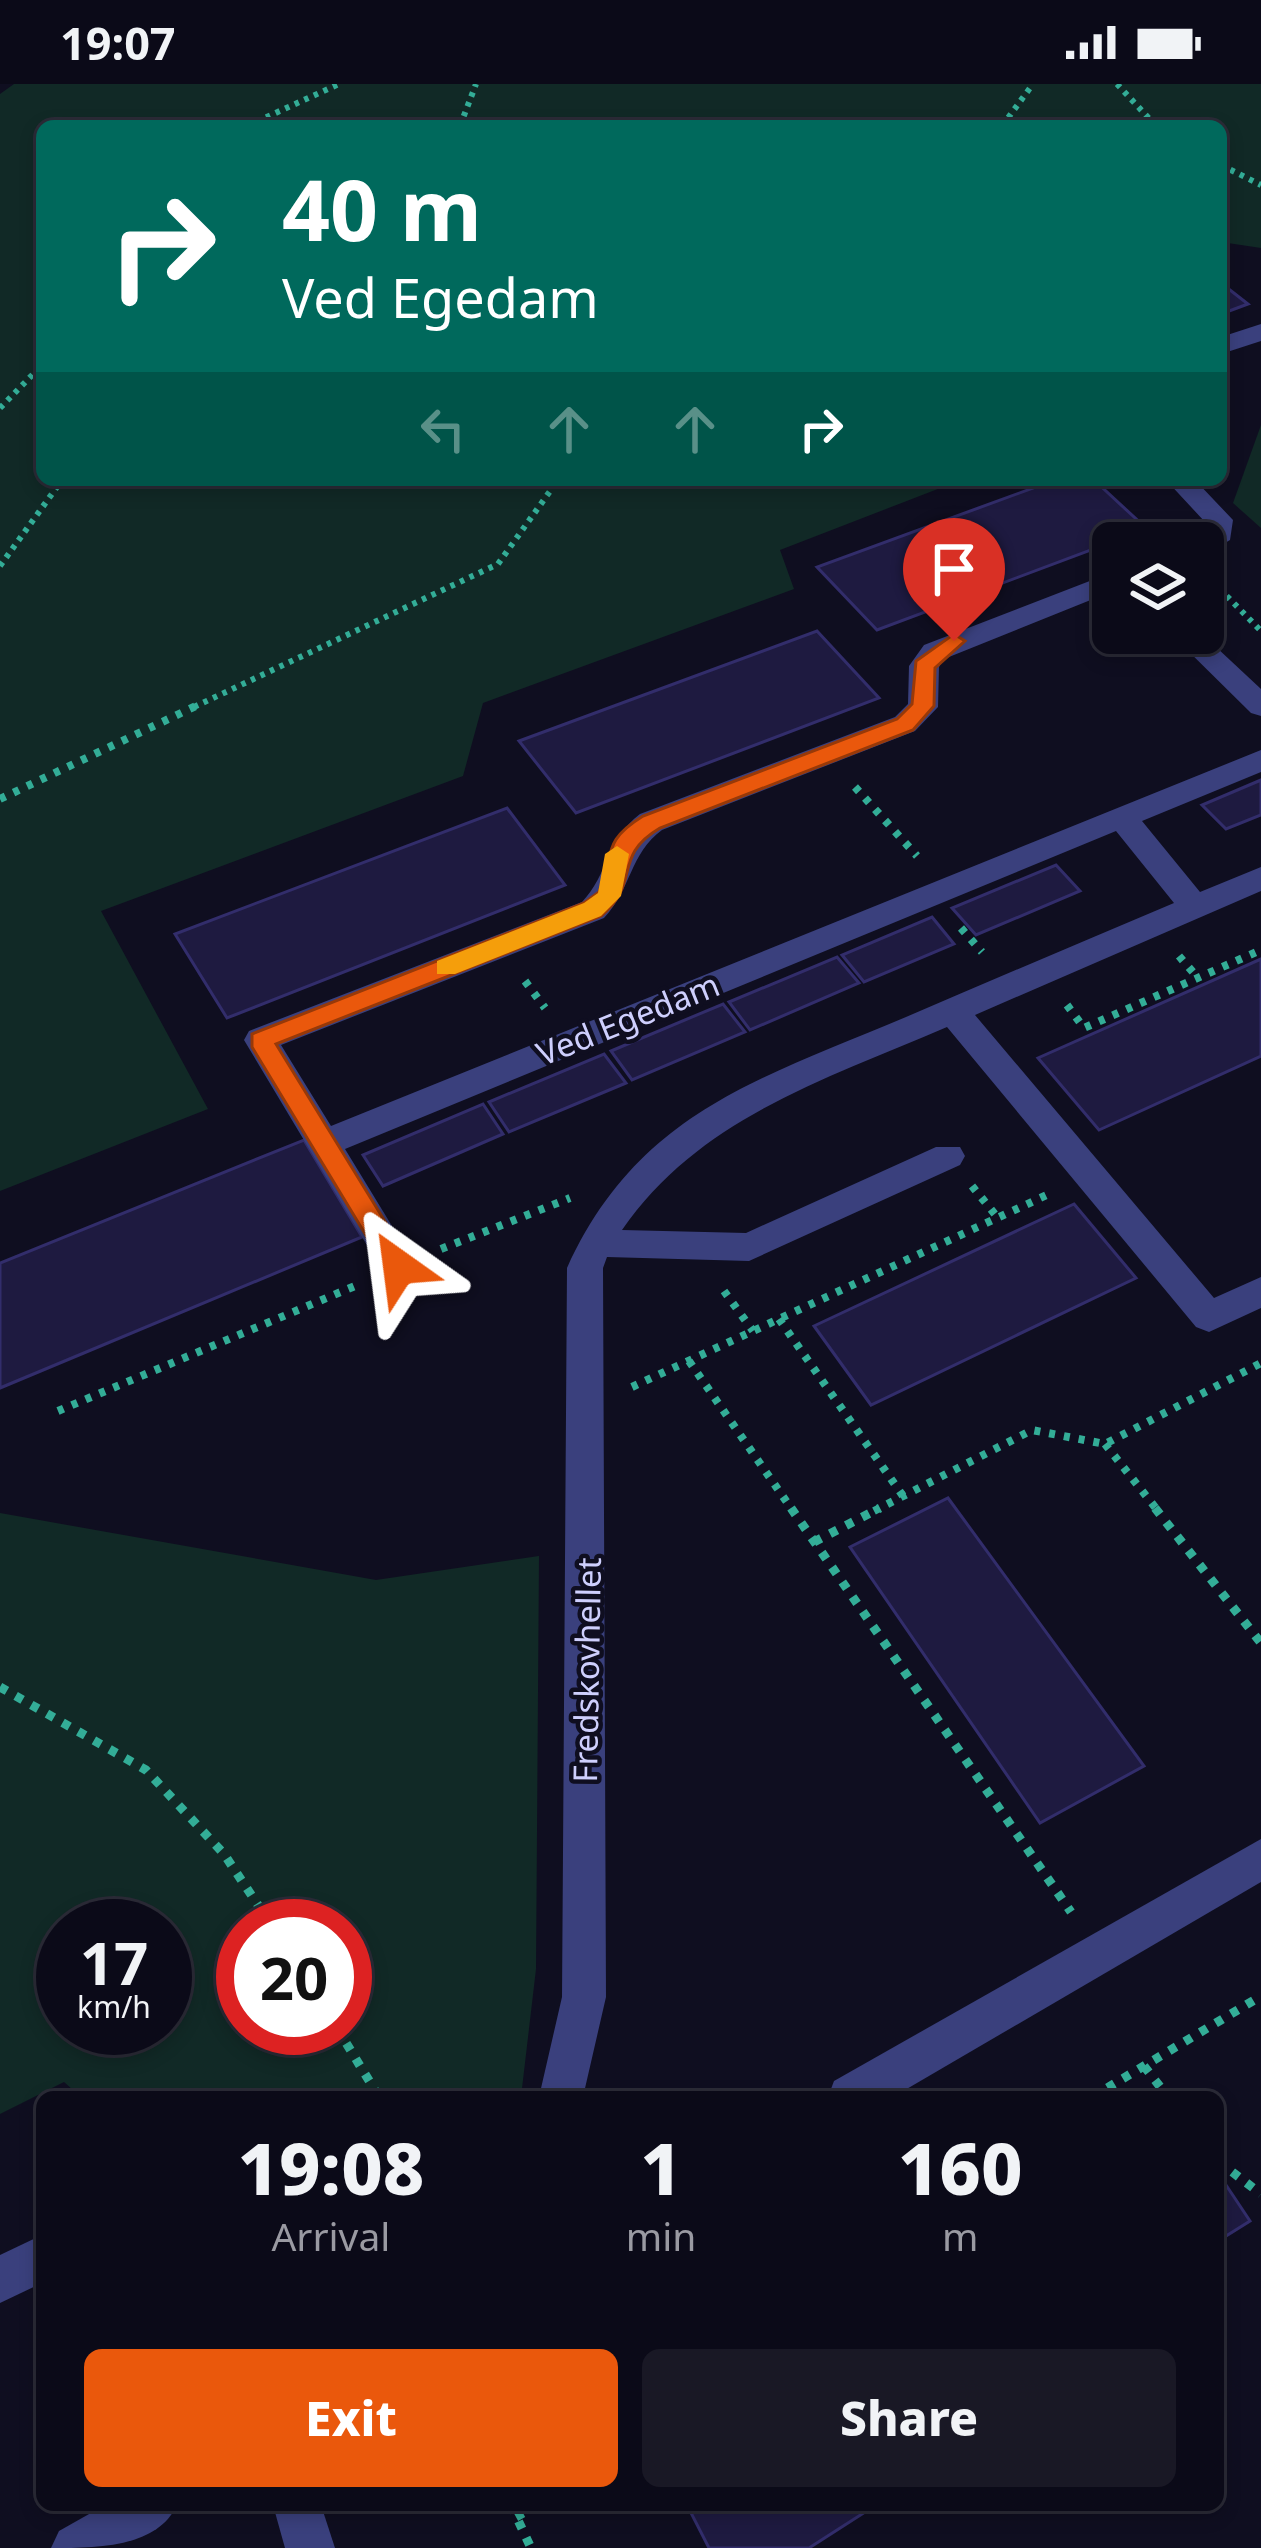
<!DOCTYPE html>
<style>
body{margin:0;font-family:"Noto Sans",sans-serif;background:#191825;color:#f1f3f6;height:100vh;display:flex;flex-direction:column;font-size:45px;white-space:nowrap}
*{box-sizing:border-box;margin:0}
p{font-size:39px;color:#9a9aa2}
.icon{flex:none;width:66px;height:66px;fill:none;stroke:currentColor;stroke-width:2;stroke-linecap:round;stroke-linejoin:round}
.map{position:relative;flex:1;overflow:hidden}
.details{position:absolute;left:36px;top:2007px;width:1188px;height:420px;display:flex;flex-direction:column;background:#0b0a18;border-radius:18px;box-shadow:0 6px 18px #0003,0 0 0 3px #2b2b37}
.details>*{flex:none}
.top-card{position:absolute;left:36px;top:36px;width:1191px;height:366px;border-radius:18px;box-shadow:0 6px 18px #0003,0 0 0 3px #2b2b37;background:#00695c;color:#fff;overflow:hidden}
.fabs{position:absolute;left:1092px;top:438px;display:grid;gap:24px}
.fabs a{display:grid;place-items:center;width:132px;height:132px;border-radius:18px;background:#0b0a18;box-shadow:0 6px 18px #0003,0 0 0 3px #2b2b37;font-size:60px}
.speed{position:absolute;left:36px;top:1815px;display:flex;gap:24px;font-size:60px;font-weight:700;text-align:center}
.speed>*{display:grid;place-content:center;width:156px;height:156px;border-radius:50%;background:#0b0a18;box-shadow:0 6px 18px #0003,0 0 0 3px #2b2b37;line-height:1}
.speed small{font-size:30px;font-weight:400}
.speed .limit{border:18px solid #d22;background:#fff;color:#111}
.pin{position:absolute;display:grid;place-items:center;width:102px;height:102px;color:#fff;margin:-123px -51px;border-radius:50% 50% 50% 0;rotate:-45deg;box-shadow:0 0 12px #0007}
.pin .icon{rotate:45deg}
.me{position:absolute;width:132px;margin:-66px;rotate:329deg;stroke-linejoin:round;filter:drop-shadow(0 0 9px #0008)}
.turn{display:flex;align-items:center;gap:42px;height:252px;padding:0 48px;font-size:54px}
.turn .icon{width:156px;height:156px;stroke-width:2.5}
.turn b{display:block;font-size:84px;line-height:102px}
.lanes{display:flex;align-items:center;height:114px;padding:0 48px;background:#0003;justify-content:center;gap:60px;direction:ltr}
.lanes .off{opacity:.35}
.eta{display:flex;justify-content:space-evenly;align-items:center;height:204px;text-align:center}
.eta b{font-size:72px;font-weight:800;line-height:84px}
.primary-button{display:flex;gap:24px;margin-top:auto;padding:24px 48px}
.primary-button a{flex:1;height:138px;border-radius:18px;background:#ea580c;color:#fff;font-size:48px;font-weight:800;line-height:138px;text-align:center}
.primary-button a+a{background:#191825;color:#f1f3f6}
.status{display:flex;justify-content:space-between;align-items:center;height:84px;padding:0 60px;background:#0b0a18;direction:ltr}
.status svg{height:33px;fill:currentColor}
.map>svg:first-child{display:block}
.green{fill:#112926;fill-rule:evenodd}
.building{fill:#1e1a40;stroke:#322d6b;stroke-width:3}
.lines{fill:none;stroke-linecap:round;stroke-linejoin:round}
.path-far2{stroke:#33ad97;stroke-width:6;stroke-dasharray:4.5 6;stroke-linecap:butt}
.path-far1{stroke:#33ad97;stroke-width:8;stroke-dasharray:6 9;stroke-linecap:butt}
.path{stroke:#33ad97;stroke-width:9;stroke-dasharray:8 10;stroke-linecap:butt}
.minor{fill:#3a407d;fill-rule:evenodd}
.route{fill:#ea580c;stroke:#983908;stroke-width:3}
.slow{fill:#f59e0b}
.labels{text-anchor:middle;stroke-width:9;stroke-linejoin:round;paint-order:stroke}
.street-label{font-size:33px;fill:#cecffd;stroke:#0f0e20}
</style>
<div class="status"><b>19:07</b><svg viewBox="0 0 49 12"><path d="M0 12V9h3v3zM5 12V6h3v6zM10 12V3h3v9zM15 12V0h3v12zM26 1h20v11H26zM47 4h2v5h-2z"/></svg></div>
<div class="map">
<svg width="1261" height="2464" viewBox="0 0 1261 2464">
<rect width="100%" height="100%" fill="#0f0e20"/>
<g class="green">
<polygon points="14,0 1261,0 1261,164 1221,158 1221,42 42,42 42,396 961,396 780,466 794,505 483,619 463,692 101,827 208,1025 0,1107 0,10"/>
<polygon points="1261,341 1261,444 1233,419"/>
<path d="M 0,1429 L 376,1496 L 539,1472 L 536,1885 L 521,2013 L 81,2013 L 64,1998 L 0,2030 ZM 63,1842 L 165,1842 L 165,1944 L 63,1944 ZM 345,1842 L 345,1944 L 243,1944 L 243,1842 Z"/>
</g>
<g class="building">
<polygon points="1221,199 1248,220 1221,230"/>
<polygon points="1055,396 1094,396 1147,445 877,546 817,483"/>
<polygon points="817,547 879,614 576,729 519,657"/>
<polygon points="1261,696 1261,731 1226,745 1202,721"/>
<polygon points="507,724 565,801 227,934 175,850"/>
<polygon points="1056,781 1080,807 976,851 952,824"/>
<polygon points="932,833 954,860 864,898 842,871"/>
<polygon points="837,873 859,899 750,946 729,918"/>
<polygon points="1261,875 1261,972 1099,1046 1038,974"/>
<polygon points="723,920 745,948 632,996 611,967"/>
<polygon points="604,970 626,999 509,1048 489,1018"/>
<polygon points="483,1020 503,1050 383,1102 363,1071"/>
<polygon points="304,1056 362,1153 0,1304 0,1179"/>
<polygon points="1074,1120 1136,1194 871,1321 814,1242"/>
<polygon points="948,1414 1144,1682 1040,1739 850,1463"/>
<polygon points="1218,2089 1250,2137 1218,2157"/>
<polygon points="687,2421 876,2421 809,2464 709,2464"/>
</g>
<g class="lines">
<g class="path-far2">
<polyline points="1117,0 1156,42"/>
<polyline points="247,42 339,0"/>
<polyline points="460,42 476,0"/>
<polyline points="1002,42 1033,0"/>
<polyline points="1221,81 1261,101"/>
<polyline points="0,324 42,281"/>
<polyline points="0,482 62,396"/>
<polyline points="1212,497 1261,547"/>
<polyline points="194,623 498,480 558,396"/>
</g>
<g class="path-far1">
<polyline points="855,703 917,772"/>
<polyline points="0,715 200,620"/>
<polyline points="961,844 982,868"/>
<polyline points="1179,872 1198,894"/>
<polyline points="525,897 545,924"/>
<polyline points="1067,921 1084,944 1261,866"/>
<polyline points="972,1102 998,1134"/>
<polyline points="441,1165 570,1114"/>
<polyline points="724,1207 753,1247"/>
<polyline points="779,1235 903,1412"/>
<polyline points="689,1277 793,1427"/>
<polyline points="632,1303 1049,1110"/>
<polyline points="58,1327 355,1202"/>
<polyline points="1105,1360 1158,1427"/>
<polyline points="874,1427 1032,1346 1105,1360 1261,1279"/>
</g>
<g class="path">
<polyline points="791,1424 1071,1828"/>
<polyline points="1155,1424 1261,1559"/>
<polyline points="814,1458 880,1424"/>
<polyline points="0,1603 146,1686 224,1770 272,1842"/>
<polyline points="337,1944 379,2013"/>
<polyline points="1144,1982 1168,2013"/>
<polyline points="1092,2013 1261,1912"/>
<polyline points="1218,2077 1261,2110"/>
<polyline points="511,2421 531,2464"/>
<polyline points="516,2433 538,2421"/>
</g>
<g class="minor">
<polygon points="1261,240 1261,257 1221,270 1221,253"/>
<polygon points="1166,396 1195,396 1233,436 1230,456 1203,472 1203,459 1192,459 1206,447 1205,438"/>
<path d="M 1113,488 L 1113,507 L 944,575 L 939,583 L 938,623 L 915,647 L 662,746 C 630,769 631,806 604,834 L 281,961 L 331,1042 L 1261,666 L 1261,688 L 1142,737 L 1200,808 L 1261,783 L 1261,807 L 975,931 L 1214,1214 L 1261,1193 L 1261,1224 L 1209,1248 L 1196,1243 L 947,943 C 827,995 700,1033 622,1146 L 746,1149 L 936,1063 L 960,1063 L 965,1072 L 960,1081 L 749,1177 L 607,1173 L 603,1184 L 606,1913 L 583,2013 L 539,2013 L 562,1913 L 567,1184 C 638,1028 760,995 906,933 C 994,895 1084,857 1174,819 L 1116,747 L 345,1065 L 417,1183 L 412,1193 L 386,1193 L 244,956 L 249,947 L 582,818 C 608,791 607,755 640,730 L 895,633 L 908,620 L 909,582 L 924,561 Z"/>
<polygon points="1170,549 1201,549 1261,605 1261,632 1251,629"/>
<polygon points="1261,1755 1261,1798 893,2013 828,2013 834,1997"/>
<polygon points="42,2151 42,2199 0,2219 0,2171"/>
<path d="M 105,2421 L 177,2421 C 157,2464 96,2464 51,2464 L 59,2447 Z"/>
<polygon points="273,2421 321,2421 335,2464 285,2464"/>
</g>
</g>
<path class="route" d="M 954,550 L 965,557 L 935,584 L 934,622 L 913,646 L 660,744 C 611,773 642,798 601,832 L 276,960 L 413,1183 L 409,1191 L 390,1191 L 252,963 L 252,950 L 584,819 L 599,808 C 615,770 601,758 643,732 L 897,635 L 912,620 L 916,577 Z"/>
<polygon class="slow" points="617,762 629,770 621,812 601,832 455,890 437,890 437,877 584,819 598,809 605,770"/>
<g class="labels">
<g class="street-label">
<text transform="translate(628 935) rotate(-22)" y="12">Ved Egedam</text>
<text transform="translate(587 1586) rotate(-89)" y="12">Fredskovhellet</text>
</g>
</g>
</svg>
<div class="fabs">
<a><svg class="icon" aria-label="layers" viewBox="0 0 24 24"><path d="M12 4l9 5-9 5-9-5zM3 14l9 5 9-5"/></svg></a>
</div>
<div class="speed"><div>17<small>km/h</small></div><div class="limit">20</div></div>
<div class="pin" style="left:954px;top:557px;background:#d93025"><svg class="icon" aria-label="arrive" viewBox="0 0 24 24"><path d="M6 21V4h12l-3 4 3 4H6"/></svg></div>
<svg class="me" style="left:399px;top:1183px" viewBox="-20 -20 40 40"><path d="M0-17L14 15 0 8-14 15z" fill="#ea580c" stroke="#fff" stroke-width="4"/></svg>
<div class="top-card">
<div class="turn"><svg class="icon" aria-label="right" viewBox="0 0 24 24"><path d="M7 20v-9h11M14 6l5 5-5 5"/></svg><div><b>40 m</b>Ved Egedam</div></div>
<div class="lanes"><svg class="icon off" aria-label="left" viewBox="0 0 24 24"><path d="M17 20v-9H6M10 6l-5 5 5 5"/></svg><svg class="icon off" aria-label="ahead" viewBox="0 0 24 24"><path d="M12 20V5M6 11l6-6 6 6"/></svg><svg class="icon off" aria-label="ahead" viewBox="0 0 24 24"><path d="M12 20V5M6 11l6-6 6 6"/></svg><svg class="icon" aria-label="right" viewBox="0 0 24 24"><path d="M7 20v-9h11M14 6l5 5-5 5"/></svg></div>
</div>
<section class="details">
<div class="eta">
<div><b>19:08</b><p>Arrival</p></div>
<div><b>1</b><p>min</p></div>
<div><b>160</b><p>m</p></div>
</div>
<div class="primary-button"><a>Exit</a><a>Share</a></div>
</section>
</div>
